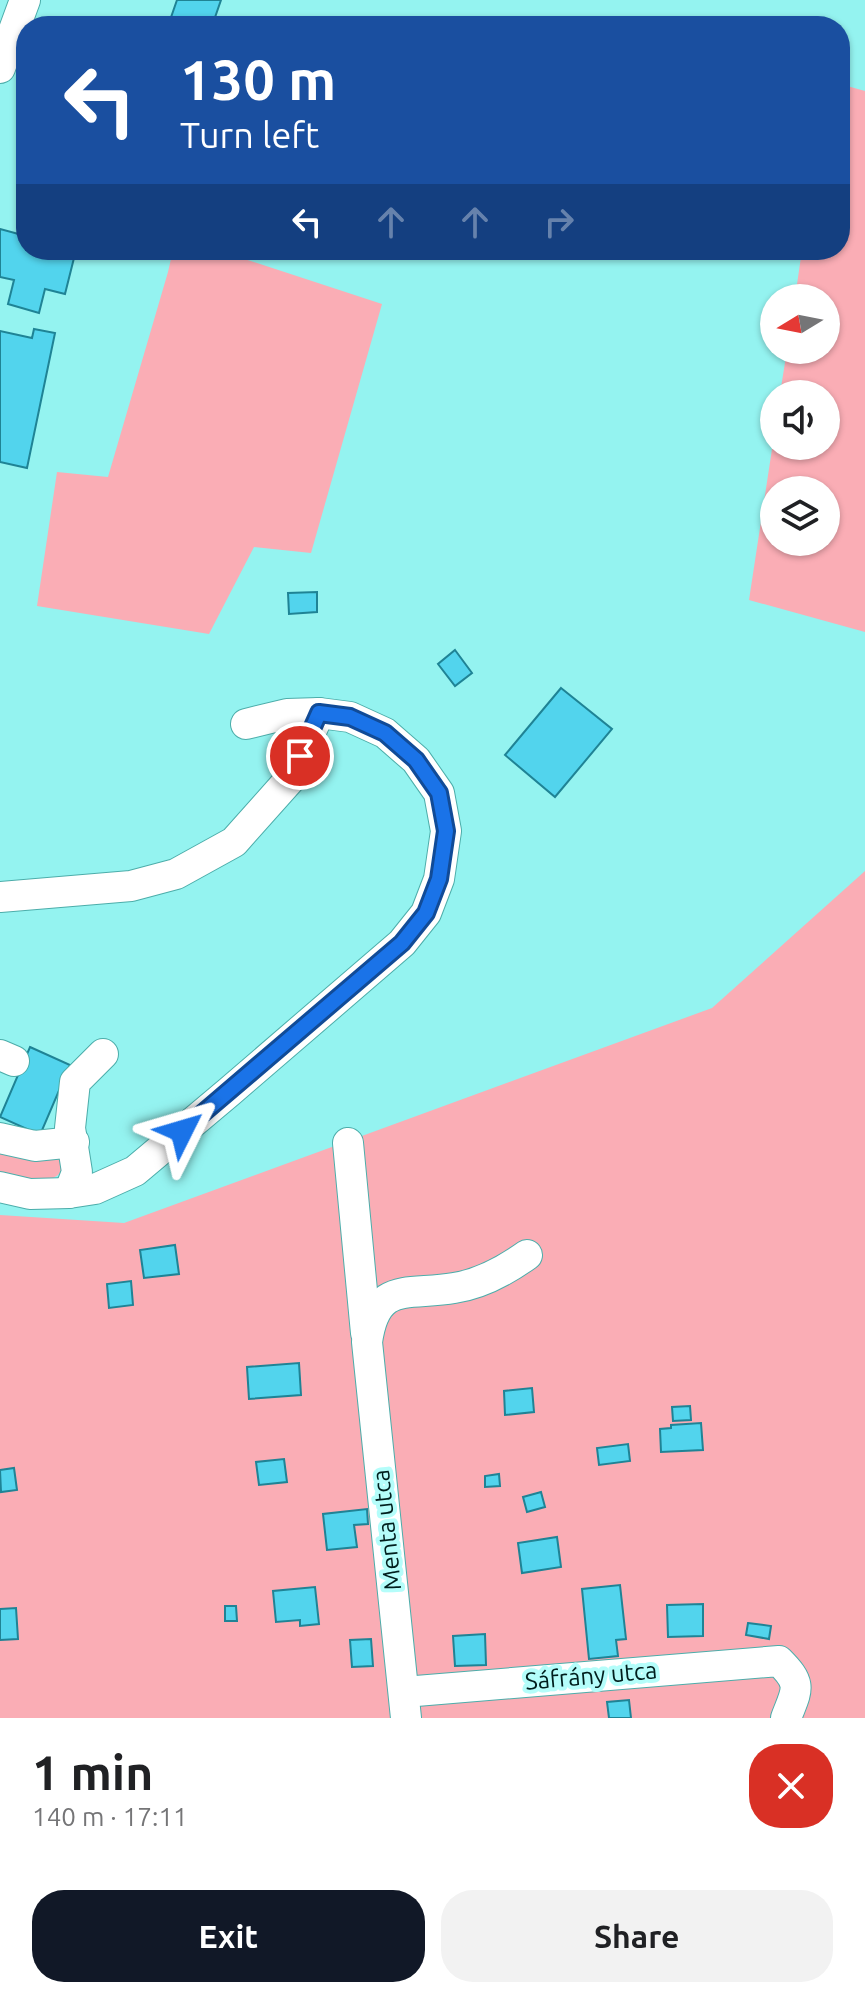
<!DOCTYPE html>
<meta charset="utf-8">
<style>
body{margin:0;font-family:Ubuntu,sans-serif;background:#f2f2f2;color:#202124;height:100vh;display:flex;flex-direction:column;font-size:30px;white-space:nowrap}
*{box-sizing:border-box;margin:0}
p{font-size:26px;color:#757577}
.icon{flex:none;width:44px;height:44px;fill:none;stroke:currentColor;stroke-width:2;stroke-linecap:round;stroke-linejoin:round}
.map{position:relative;height:1718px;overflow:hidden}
.sheet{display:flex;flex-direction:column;background:#fff;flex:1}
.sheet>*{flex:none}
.guide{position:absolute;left:16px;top:16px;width:834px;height:244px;border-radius:32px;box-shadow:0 2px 6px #0004;background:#1a4fa0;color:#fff;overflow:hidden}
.needle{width:52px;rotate:260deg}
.tools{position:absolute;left:760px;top:284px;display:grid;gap:16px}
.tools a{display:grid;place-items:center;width:80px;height:80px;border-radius:50%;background:#fff;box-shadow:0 2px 6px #0004;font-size:40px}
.pin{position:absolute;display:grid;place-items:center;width:68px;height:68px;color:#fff;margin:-34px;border:4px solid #fff;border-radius:50%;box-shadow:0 2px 8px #0007}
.me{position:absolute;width:88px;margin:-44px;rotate:50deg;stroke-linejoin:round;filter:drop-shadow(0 0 6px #0008)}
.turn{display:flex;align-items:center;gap:28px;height:168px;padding:0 32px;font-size:36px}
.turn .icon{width:104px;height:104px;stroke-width:2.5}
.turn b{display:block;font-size:56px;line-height:68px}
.lanes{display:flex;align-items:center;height:76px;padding:0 32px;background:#0003;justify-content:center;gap:40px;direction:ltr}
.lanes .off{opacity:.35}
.round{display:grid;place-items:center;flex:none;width:84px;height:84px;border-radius:32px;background:#f2f2f2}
.summary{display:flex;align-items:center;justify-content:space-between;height:136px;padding:0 32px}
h1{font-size:48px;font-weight:700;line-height:60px}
.primary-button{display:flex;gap:16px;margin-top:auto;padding:16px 32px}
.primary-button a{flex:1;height:92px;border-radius:32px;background:#111827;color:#fff;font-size:32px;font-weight:700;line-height:92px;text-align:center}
.primary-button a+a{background:#f2f2f2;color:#202124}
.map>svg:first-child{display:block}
.green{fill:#faadb5;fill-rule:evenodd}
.building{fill:#52d4ed;stroke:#1f8395;stroke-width:2}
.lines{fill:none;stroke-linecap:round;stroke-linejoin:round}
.minor-casing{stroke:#4cadaa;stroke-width:32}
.minor{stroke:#fff;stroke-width:30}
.route-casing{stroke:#114b97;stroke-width:20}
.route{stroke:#1a73e8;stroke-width:14}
.labels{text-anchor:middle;stroke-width:8;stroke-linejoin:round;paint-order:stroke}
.street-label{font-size:24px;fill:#001e1d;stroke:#b4fdfa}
</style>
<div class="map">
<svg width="865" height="1718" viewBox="0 0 865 1718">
<rect width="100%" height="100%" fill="#94f3f0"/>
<g class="green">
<path d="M 840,84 L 865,91 L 865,632 L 749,600 L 774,436 L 774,446 L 826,446 L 826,394 L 780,394 L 787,350 L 826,350 L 826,298 L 795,298 L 802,250 L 840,250 ZM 774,490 L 826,490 L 826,542 L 774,542 Z"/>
<polygon points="173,250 217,250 382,304 311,553 254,547 209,634 37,606 57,472 108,477 168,272"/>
<polygon points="865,871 865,1718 0,1718 0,1215 124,1223 712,1008"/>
<path d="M 0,1152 L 57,1154 C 78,1191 17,1179 0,1177 Z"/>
</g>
<g class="building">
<polygon points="177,0 221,0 212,26 168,26"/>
<polygon points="0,229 26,236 26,250 76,250 65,294 45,289 39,313 8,304 14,280 0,277"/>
<polygon points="34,329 55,333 27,468 0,462 0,331 32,338"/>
<polygon points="317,592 317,612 289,614 288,593"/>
<polygon points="455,650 472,673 455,686 438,664"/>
<polygon points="561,688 612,729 555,797 505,755"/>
<polygon points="30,1047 70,1065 40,1135 0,1117"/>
<polygon points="175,1245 179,1274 144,1278 140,1250"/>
<polygon points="131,1281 133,1305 109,1308 107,1284"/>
<polygon points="299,1363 301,1395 249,1399 247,1367"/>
<polygon points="532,1388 534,1412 505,1415 504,1391"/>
<polygon points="690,1406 691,1420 673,1421 672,1407"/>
<polygon points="701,1423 703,1450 661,1452 660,1429 671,1428 671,1425"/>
<polygon points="628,1444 630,1461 599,1465 597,1448"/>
<polygon points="284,1459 287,1482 259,1485 256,1462"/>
<polygon points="14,1468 17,1490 1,1492 0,1470"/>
<polygon points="499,1474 500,1486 485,1487 485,1476"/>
<polygon points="541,1492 545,1507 527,1512 523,1497"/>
<polygon points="367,1509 368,1524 354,1525 357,1547 327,1550 323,1514"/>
<polygon points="557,1537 561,1567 522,1573 518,1543"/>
<polygon points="620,1585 626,1639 616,1640 618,1656 589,1659 582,1589"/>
<polygon points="315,1587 319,1624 300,1626 300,1620 276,1622 273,1591"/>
<polygon points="703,1604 703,1636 668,1637 667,1605"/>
<polygon points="225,1606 236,1606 237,1621 225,1621"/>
<polygon points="16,1608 18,1639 0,1640 0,1609"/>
<polygon points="748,1623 771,1626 769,1639 746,1635"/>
<polygon points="485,1634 486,1665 455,1666 453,1636"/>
<polygon points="371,1639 373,1666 352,1667 350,1640"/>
<polygon points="629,1700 631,1718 609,1718 607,1702"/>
</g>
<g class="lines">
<g class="minor-casing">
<g id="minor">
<polyline points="0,68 25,0"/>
<polyline points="0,897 131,886 176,874 234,842 291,778 319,713"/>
<polyline points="0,1055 14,1061"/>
<polyline points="0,1138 35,1146 74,1142"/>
<polyline points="348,1143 366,1333"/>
<polyline points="0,1187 30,1194 69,1193 95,1189 135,1171 229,1092 402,943 426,913 439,879 446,831 439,793 416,760 385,733 350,717 319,713 287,714 246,724"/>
<polyline points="69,1193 77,1172 70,1128 75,1082 103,1054"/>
<path d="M 404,1692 L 779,1661 C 803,1685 797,1689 786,1718"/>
<path d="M 406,1718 L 367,1342 C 376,1280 407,1296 454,1288 C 481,1284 506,1270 527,1255"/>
</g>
</g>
<use href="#minor" class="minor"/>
</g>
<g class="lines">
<g class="route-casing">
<polyline id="route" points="182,1131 402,943 426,913 439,879 446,831 439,793 416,760 385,733 350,717 319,713 300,756"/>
</g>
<use href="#route" class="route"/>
</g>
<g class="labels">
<g class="street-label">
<text transform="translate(387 1530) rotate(-96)" y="8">Menta utca</text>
<text transform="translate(591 1676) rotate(-5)" y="8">Sáfrány utca</text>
</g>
</g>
</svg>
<div class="tools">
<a><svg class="needle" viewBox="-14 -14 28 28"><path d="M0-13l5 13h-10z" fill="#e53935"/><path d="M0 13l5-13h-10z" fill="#757577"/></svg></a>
<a><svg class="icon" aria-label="sound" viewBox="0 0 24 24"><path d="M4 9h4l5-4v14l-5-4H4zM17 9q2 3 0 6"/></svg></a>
<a><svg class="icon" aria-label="layers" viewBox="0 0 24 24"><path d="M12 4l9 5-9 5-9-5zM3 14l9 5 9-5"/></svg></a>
</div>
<div class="pin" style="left:300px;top:756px;background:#d93025"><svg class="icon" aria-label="arrive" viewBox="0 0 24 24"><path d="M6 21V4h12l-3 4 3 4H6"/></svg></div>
<svg class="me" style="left:182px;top:1131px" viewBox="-20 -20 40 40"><path d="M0-17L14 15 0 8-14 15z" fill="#1a73e8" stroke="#fff" stroke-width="4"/></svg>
<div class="guide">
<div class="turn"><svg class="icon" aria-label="left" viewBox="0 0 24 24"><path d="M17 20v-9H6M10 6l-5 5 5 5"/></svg><div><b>130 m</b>Turn left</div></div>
<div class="lanes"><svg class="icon" aria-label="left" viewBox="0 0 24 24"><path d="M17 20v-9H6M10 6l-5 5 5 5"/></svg><svg class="icon off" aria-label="ahead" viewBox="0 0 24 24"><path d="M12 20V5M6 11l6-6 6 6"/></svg><svg class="icon off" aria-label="ahead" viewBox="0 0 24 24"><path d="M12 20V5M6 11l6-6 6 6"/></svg><svg class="icon off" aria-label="right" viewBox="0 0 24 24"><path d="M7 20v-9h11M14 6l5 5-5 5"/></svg></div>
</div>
</div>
<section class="sheet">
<div class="summary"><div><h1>1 min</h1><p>140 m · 17:11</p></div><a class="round" style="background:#d93025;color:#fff"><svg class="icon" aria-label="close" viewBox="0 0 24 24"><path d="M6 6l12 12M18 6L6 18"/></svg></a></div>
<div class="primary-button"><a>Exit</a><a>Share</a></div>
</section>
